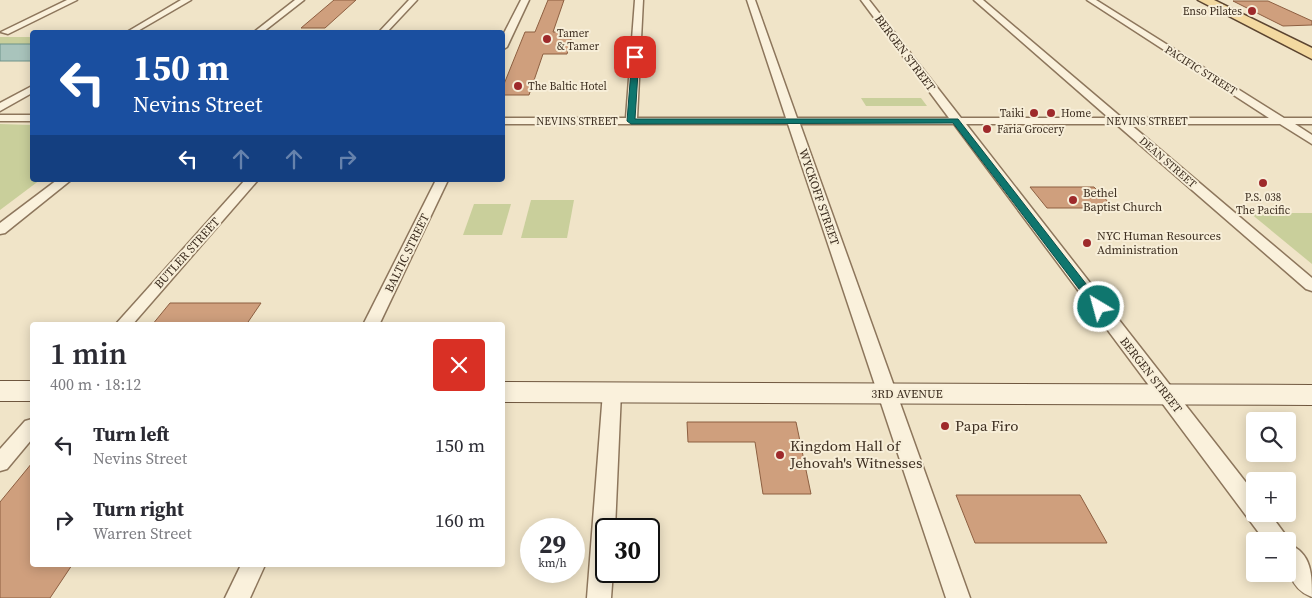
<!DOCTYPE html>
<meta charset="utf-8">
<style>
body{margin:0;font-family:"Source Serif 4",serif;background:#f7f7f7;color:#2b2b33;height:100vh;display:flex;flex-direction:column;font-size:19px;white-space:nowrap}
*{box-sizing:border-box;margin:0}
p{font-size:16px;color:#7c7c81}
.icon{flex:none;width:28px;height:28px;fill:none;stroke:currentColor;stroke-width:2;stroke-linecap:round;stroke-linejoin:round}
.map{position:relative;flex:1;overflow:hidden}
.drawer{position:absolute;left:30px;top:322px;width:475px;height:245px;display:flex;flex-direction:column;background:#fff;border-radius:5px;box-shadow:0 2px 12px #0003}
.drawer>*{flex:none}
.hud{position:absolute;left:30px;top:30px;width:475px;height:152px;border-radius:5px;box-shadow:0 2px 12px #0003;background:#1a4fa0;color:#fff;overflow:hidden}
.tools{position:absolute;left:1246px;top:412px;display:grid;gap:10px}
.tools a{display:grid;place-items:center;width:50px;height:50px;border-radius:5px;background:#fff;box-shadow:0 2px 12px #0003;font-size:25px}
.speed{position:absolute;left:520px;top:518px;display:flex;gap:10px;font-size:25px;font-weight:700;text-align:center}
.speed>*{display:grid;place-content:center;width:65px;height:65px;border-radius:50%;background:#fff;box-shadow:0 2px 12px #0003;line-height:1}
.speed small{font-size:12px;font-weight:400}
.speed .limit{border:2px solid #111;border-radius:8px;background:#fff;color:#111}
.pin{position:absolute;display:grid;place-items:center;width:42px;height:42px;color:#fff;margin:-21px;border-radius:10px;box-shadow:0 2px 8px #0006}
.me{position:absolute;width:55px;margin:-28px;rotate:323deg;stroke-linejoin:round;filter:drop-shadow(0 0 4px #0008)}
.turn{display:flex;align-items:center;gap:18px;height:105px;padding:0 20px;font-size:22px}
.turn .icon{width:65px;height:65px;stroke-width:2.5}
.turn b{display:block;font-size:35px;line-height:42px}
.lanes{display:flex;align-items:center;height:48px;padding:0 20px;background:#0003;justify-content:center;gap:25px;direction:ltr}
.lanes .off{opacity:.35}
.round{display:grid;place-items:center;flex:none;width:52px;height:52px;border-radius:5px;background:#f7f7f7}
.headline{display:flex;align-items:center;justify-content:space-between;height:85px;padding:0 20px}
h1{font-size:30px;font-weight:600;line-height:38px}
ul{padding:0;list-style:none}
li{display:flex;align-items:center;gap:15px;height:75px;padding:0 20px}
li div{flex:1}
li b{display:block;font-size:19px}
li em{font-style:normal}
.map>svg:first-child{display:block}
.green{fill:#c9cf9b}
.water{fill:#a9c4bc;stroke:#6f938a}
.building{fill:#cf9f7d;stroke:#8d5f41}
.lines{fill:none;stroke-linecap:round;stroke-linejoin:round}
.minor-casing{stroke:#8d765c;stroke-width:3}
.secondary-casing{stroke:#6f573f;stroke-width:2}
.primary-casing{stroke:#5b4430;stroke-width:3}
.minor{fill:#faf1dc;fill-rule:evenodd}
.secondary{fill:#faf1dc;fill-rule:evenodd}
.primary{fill:#f3d9a0;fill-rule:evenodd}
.route{fill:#0f766e;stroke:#0a4d48}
.poi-dot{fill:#9e2a2b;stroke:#f7eed8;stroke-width:2}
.labels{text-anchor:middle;stroke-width:4;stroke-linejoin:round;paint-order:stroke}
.far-poi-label{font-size:11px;fill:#3d2e20;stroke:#f7eed8;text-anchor:start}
.far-street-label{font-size:11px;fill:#3d2e20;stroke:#f7eed8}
.street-label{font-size:12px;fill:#3d2e20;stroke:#f7eed8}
.poi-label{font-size:12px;fill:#3d2e20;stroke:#f7eed8;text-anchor:start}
.near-poi-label{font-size:15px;fill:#3d2e20;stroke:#f7eed8;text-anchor:start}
</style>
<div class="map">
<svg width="1312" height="598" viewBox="0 0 1312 598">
<rect width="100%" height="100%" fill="#f0e4c8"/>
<g class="green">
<rect x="0" y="37" width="32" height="7"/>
<polygon points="861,98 921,98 927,106 866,106"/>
<polygon points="0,124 32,125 32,180 40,180 0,210"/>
<polygon points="531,200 574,200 567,238 521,238"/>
<polygon points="474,204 511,204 502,235 463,235"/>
<polygon points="1250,213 1312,213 1312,264"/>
</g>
<rect class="water" x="0" y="44" width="32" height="17"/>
<g class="building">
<polygon points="334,0 356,0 325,28 301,28"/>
<polygon points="548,0 564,0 553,32 573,32 567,54 543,54 529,95 502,95 502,89 525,32 535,32"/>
<polygon points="1233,1 1268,1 1312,21 1312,25 1283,26"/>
<polygon points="1030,187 1094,187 1114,208 1047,208"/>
<polygon points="170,303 261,303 246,325 152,325"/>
<polygon points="687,422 796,422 811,494 763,494 755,442 688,442"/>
<polygon points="32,463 32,565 72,565 50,598 0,598 0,502"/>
<polygon points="956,495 1080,495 1107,543 975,543"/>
</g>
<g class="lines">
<g class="minor-casing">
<g id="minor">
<polygon points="67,0 77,0 8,34 1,32"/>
<polygon points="181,0 191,0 136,32 127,32"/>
<polygon points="295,0 304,0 263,32 254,32"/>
<polygon points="409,0 417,0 387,32 379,32"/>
<polygon points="521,0 529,0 507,47 502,50 502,37"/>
<path d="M 635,0 L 643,0 L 637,118 L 786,118 L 747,0 L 755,0 L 797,118 L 949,118 L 861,0 L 869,0 L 961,118 L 1109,118 L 974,0 L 983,0 L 1122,118 L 1269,118 L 1087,0 L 1096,0 L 1284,118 L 1312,118 L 1312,124 L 1295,124 L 1312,135 L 1312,144 L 1280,124 L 1130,124 L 1312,278 L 1312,291 L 1306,289 L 1116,124 L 966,124 L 1255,494 L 1255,514 L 1270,514 L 1290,541 L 1288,544 C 1312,553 1312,575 1312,597 C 1286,587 1288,564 1288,541 L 1265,541 L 954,124 L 800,124 L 970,598 L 946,598 L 788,124 L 502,124 L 502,118 L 626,118 Z"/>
<polygon points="32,86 32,93 0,111 0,103"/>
<rect x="0" y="115" width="32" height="6"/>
<polygon points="57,180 71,180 5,233 0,234 0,223"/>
<polygon points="245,180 258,180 132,325 115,325"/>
<polygon points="436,180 448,180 379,325 363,325"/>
<polygon points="612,385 619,387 621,392 615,529 606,529 606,571 613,571 611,598 587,598 603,392 605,387"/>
<polygon points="32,419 32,439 7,469 0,471 0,449 25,421"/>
<polygon points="241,565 265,565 250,598 225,598"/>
</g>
</g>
<g class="secondary-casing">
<g id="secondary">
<rect x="0" y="381" width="32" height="20"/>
<polygon points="502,382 1312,385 1312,405 502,402"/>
</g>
</g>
<g class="primary-casing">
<polygon id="primary" points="1198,0 1214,0 1312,48 1312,59"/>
</g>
<use href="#minor" class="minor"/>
<use href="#secondary" class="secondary"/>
<use href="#primary" class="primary"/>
</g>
<polygon class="route" points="635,55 639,57 635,119 958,119 1104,307 1103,310 1095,310 953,123 631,124 627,121 632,57"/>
<g class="poi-dot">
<circle cx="1252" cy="11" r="5"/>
<circle cx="547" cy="39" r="5"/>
<circle cx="518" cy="86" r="5"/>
<circle cx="1034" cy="113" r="5"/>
<circle cx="1051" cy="113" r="5"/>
<circle cx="987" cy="129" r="5"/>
<circle cx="1263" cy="183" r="5"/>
<circle cx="1073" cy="200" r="5"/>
<circle cx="1087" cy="243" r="5"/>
<circle cx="945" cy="426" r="5"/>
<circle cx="780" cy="455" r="5"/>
</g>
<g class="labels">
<g class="far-poi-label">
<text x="1242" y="15" text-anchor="end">Enso Pilates</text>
<text x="557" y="37">Tamer<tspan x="557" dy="13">&amp; Tamer</tspan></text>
<text x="528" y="90">The Baltic Hotel</text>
<text x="1024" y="117" text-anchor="end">Taiki</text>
<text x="1061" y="117">Home</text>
<text x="997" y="133">Faria Grocery</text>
<text x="1263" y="201" text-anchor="middle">P.S. 038<tspan x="1263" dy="13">The Pacific</tspan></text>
</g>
<g class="far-street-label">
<text transform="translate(1201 70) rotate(32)" y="4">PACIFIC STREET</text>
<text x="577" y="125">NEVINS STREET</text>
<text x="1147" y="125">NEVINS STREET</text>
<text transform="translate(1168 162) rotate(41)" y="4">DEAN STREET</text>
</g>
<g class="street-label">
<text transform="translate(905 53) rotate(53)" y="4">BERGEN STREET</text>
<text transform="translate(819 197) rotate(71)" y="4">WYCKOFF STREET</text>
<text transform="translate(187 253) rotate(-48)" y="4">BUTLER STREET</text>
<text transform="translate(407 253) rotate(-64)" y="4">BALTIC STREET</text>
<text transform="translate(1151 375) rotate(52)" y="4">BERGEN STREET</text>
<text x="907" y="398">3RD AVENUE</text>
</g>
<g class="poi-label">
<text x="1083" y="197">Bethel<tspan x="1083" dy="14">Baptist Church</tspan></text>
<text x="1097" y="240">NYC Human Resources<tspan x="1097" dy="14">Administration</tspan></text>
</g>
<g class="near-poi-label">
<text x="955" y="431">Papa Firo</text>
<text x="790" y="451">Kingdom Hall of<tspan x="790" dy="17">Jehovah's Witnesses</tspan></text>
</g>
</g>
</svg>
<div class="tools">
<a><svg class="icon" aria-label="search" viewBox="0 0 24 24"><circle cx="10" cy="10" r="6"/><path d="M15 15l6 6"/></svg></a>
<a>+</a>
<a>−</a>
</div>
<div class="speed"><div>29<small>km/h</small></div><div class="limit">30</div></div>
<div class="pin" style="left:635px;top:57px;background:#d93025"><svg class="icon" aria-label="arrive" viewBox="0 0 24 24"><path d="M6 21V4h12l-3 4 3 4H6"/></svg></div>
<svg class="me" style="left:1099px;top:307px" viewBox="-20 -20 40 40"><circle r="17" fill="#0f766e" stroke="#fff" stroke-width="3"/><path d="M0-11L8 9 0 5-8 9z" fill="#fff"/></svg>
<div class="hud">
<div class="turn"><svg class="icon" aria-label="left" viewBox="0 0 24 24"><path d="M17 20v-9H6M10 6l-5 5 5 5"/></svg><div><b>150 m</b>Nevins Street</div></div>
<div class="lanes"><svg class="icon" aria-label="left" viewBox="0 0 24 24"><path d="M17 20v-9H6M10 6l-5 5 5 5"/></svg><svg class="icon off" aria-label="ahead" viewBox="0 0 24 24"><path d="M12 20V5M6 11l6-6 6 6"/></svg><svg class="icon off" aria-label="ahead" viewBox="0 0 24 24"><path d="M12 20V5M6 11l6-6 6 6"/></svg><svg class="icon off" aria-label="right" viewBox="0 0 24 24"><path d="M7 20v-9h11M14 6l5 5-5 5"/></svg></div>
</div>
<section class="drawer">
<div class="headline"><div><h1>1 min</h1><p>400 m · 18:12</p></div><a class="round" style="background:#d93025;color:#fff"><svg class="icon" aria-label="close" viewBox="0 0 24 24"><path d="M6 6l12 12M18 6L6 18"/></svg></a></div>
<ul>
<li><svg class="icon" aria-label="left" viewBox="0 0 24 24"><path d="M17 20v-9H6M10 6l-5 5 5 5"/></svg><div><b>Turn left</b><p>Nevins Street</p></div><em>150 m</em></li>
<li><svg class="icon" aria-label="right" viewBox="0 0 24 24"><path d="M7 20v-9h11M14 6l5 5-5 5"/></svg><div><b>Turn right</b><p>Warren Street</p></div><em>160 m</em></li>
</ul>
</section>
</div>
